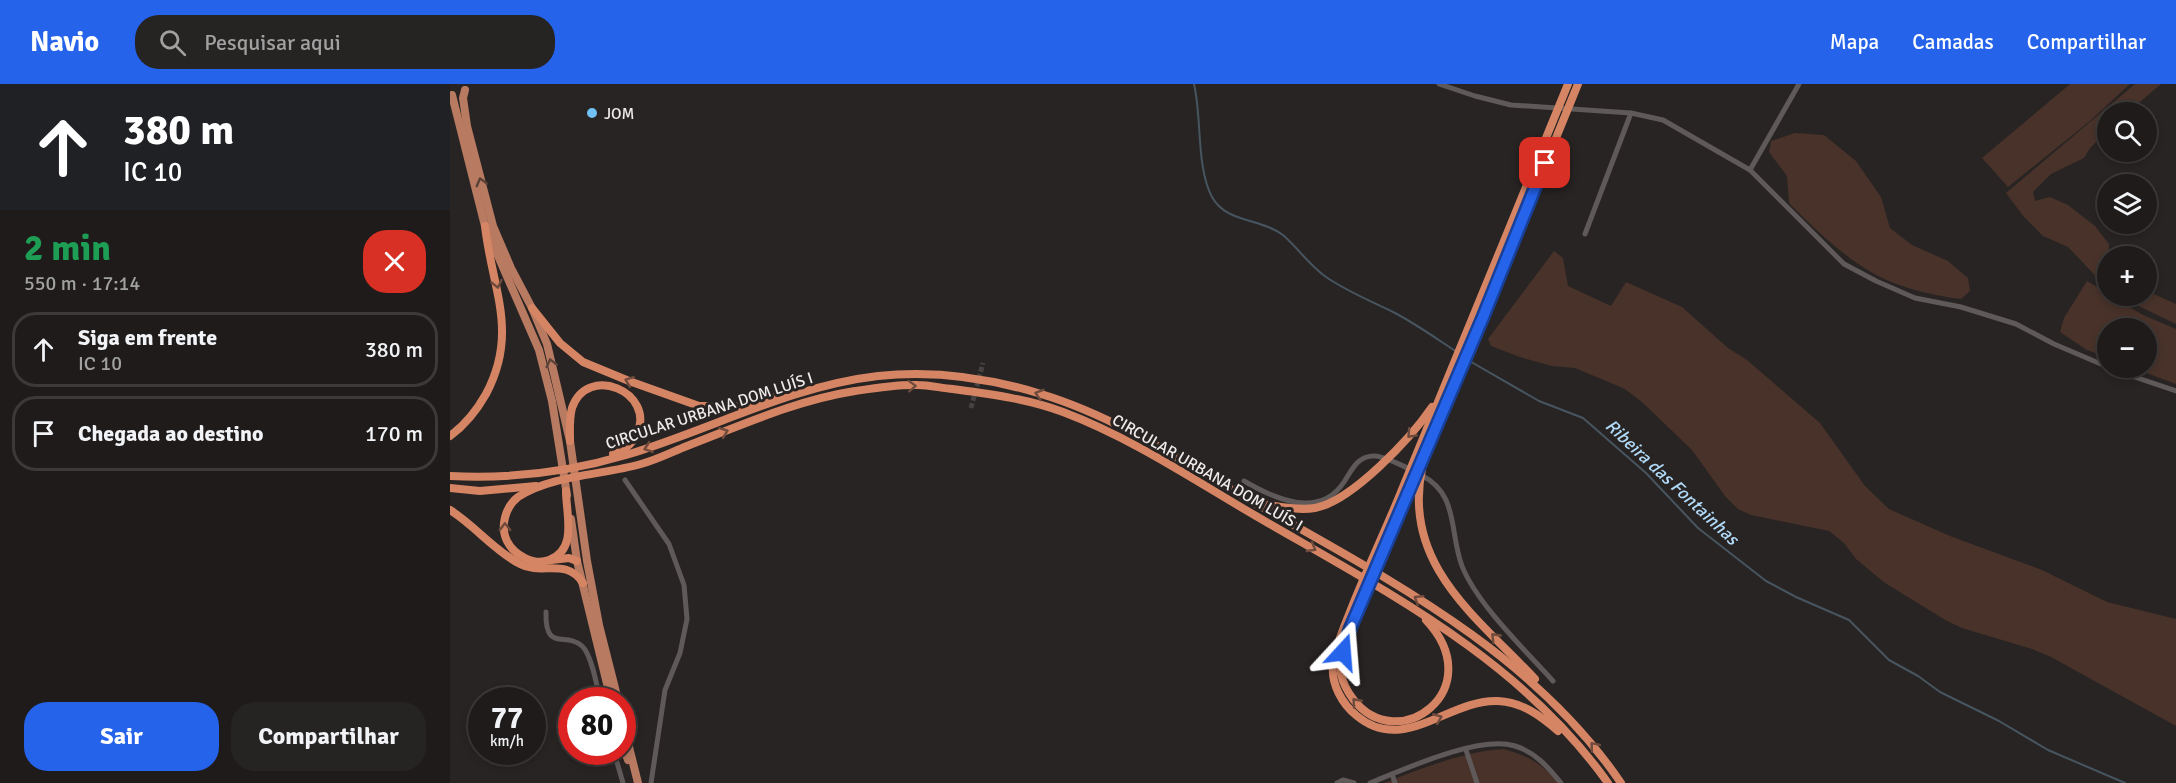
<!DOCTYPE html>
<html lang="pt">
<meta charset="utf-8">
<style>
body{margin:0;font-family:Signika,sans-serif;background:#262423;color:#f1f3f6;height:100vh;display:flex;flex-direction:column;font-size:22px;white-space:nowrap}
*{box-sizing:border-box;margin:0}
p{font-size:20px;color:#a1a1a2}
.icon{flex:none;width:33px;height:33px;fill:none;stroke:currentColor;stroke-width:2;stroke-linecap:round;stroke-linejoin:round}
.map{position:relative;flex:1;overflow:hidden}
.sheet{display:flex;flex-direction:column;background:#1e1b1a;width:450px}
.sheet>*{flex:none}
.hud{background:#202124;color:#fff;overflow:hidden}
.controls{position:absolute;left:1647px;top:18px;display:grid;gap:12px}
.controls a{display:grid;place-items:center;width:60px;height:60px;border-radius:50%;background:#1e1b1a;box-shadow:0 3px 9px #0003,0 0 0 2px #3c3939;font-size:30px}
.speed{position:absolute;left:18px;top:603px;display:flex;gap:12px;font-size:30px;font-weight:700;text-align:center}
.speed>*{display:grid;place-content:center;width:78px;height:78px;border-radius:50%;background:#1e1b1a;box-shadow:0 3px 9px #0003,0 0 0 2px #3c3939;line-height:1}
.speed small{font-size:15px;font-weight:400}
.speed .limit{border:9px solid #d22;background:#fff;color:#111}
.pin{position:absolute;display:grid;place-items:center;width:51px;height:51px;color:#fff;margin:-26px;border-radius:12px;box-shadow:0 3px 9px #0006}
.me{position:absolute;width:66px;margin:-33px;rotate:19deg;stroke-linejoin:round;filter:drop-shadow(0 0 4px #0008)}
.turn{display:flex;align-items:center;gap:21px;height:126px;padding:0 24px;font-size:27px}
.turn .icon{width:78px;height:78px;stroke-width:2.5}
.turn b{display:block;font-size:42px;line-height:51px}
.round{display:grid;place-items:center;flex:none;width:63px;height:63px;border-radius:24px;background:#262423}
.overview{display:flex;align-items:center;justify-content:space-between;height:102px;padding:0 24px}
h1{font-size:36px;font-weight:700;line-height:45px;color:#1e9e55}
.action{display:flex;gap:12px;margin-top:auto;padding:12px 24px}
.action a{flex:1;height:69px;border-radius:24px;background:#2563eb;color:#fff;font-size:24px;font-weight:700;line-height:69px;text-align:center}
.action a+a{background:#262423;color:#f1f3f6}
ul{padding:0;list-style:none}
li{display:flex;align-items:center;gap:18px;height:75px;margin:0 12px 9px;padding:0 12px;border:3px solid #3c3939;border-radius:24px}
li div{flex:1}
li b{display:block;font-size:22px}
li em{font-style:normal}
header{display:flex;align-items:center;gap:36px;box-sizing:border-box;height:84px;padding:0 30px;background:#2563eb;color:#fff}
header strong{font-size:28px}
nav{display:flex;gap:33px;margin-inline-start:auto;font-size:21px}
.search{width:420px;height:54px;background:#262423;display:flex;align-items:center;gap:15px;box-sizing:border-box;padding:0 21px;border-radius:24px;color:#a1a1a2;font-size:22px}
main{display:flex;flex:1;min-height:0}
.map>svg:first-child{display:block}
.green{fill:#48322a}
.lines{fill:none;stroke-linecap:round;stroke-linejoin:round}
.stream{stroke:#475560;stroke-width:2}
.minor-tunnel{stroke:#464241;stroke-width:5;stroke-dasharray:5 2.5;stroke-linecap:butt}
.minor{stroke:#5f5a59;stroke-width:5}
.primary{stroke:#b87a61;stroke-width:8}
.trunk{stroke:#d68564;stroke-width:8}
.oneway{stroke:#5a4239}
.oneway2{stroke:#6e4b3d}
.route-casing{stroke:#184099;stroke-width:15}
.route{stroke:#2563eb;stroke-width:10}
.poi-dot{fill:#72c1f5;stroke:#282423;stroke-width:2}
.labels{text-anchor:middle;stroke-width:6;stroke-linejoin:round;paint-order:stroke}
.poi-label{font-size:16px;fill:#eeebea;stroke:#282423;text-anchor:start}
.street-label{font-size:16px;fill:#eeebea;stroke:#282423}
.water-label{font-size:18px;font-style:italic;fill:#b0daf8;stroke:#282423}
</style>
<header>
<strong>Navio</strong>
<div class="search"><svg class="icon" aria-label="search" viewBox="0 0 24 24"><circle cx="10" cy="10" r="6"/><path d="M15 15l6 6"/></svg>Pesquisar aqui</div>
<nav><a>Mapa</a><a>Camadas</a><a>Compartilhar</a></nav>
</header>
<main>
<section class="sheet">
<div class="hud">
<div class="turn"><svg class="icon" aria-label="ahead" viewBox="0 0 24 24"><path d="M12 20V5M6 11l6-6 6 6"/></svg><div><b>380 m</b>IC 10</div></div>
</div>
<div class="overview"><div><h1>2 min</h1><p>550 m · 17:14</p></div><a class="round" style="background:#d93025;color:#fff"><svg class="icon" aria-label="close" viewBox="0 0 24 24"><path d="M6 6l12 12M18 6L6 18"/></svg></a></div>
<ul>
<li><svg class="icon" aria-label="ahead" viewBox="0 0 24 24"><path d="M12 20V5M6 11l6-6 6 6"/></svg><div><b>Siga em frente</b><p>IC 10</p></div><em>380 m</em></li>
<li><svg class="icon" aria-label="arrive" viewBox="0 0 24 24"><path d="M6 21V4h12l-3 4 3 4H6"/></svg><div><b>Chegada ao destino</b></div><em>170 m</em></li>
</ul>
<div class="action"><a>Sair</a><a>Compartilhar</a></div>
</section>
<div class="map">
<svg width="1726" height="699" viewBox="0 0 1726 699">
<rect width="100%" height="100%" fill="#282423"/>
<g class="green">
<polygon points="1620,0 1680,0 1640,37 1558,103 1532,74"/>
<polygon points="1685,0 1711,0 1678,28 1658,28 1657,47 1640,64 1634,74 1601,90 1583,108 1585,117 1600,113 1618,121 1645,142 1659,160 1657,204 1618,163 1593,152 1574,133 1556,109"/>
<path d="M 1345,49 L 1374,51 L 1406,77 L 1431,113 L 1440,144 L 1462,161 L 1498,177 L 1518,194 L 1520,207 L 1511,215 C 1477,211 1438,201 1410,181 C 1384,164 1361,141 1339,119 L 1337,92 L 1319,68 L 1321,57 Z"/>
<polygon points="1104,167 1113,174 1118,202 1161,222 1176,198 1232,223 1278,264 1297,276 1370,339 1415,402 1439,425 1500,452 1592,486 1657,518 1726,535 1726,642 1601,573 1582,565 1512,544 1497,537 1435,499 1406,475 1394,459 1379,447 1301,431 1288,425 1275,412 1242,366 1193,319 1175,305 1125,284 1102,282 1070,273 1041,262 1038,255"/>
<polygon points="1637,197 1657,209 1658,212 1661,212 1693,231 1726,245 1726,300 1683,284 1696,284 1696,244 1658,244 1657,273 1637,266 1610,248 1614,234"/>
<polygon points="1697,207 1726,220 1726,240 1668,212 1696,212"/>
<path d="M 1053,665 C 1080,672 1090,679 1109,699 L 934,699 C 970,685 1015,667 1053,665 Z"/>
</g>
<g class="lines">
<g class="stream">
<path d="M 744,0 C 752,33 746,83 762,113 C 776,139 811,134 833,151 C 848,164 859,181 876,193 C 898,208 921,217 945,229 C 966,240 987,255 1007,268"/>
<polyline points="1016,275 1089,317 1133,334 1196,389 1248,444 1316,497 1346,513 1399,536 1439,576 1468,592 1490,608 1549,637 1598,666 1675,699"/>
</g>
<polyline class="minor-tunnel" points="521,324 533,279"/>
<g class="minor">
<polyline points="989,0 1025,12 1061,21 1181,29 1213,36 1300,86 1394,180 1426,197 1465,214 1511,223 1566,240 1604,260 1658,283"/>
<polyline points="1300,86 1349,0"/>
<polyline points="1135,150 1181,29"/>
<polyline points="1658,284 1726,307"/>
<path d="M 971,391 C 1009,410 999,447 1012,482 C 1027,520 1075,566 1103,597"/>
<polyline points="175,396 219,460 234,501 237,535 230,569 215,606 201,699"/>
<path d="M 794,397 C 823,414 869,436 894,398 C 902,386 907,372 924,372 C 933,372 954,382 963,387"/>
<path d="M 96,528 C 95,569 115,547 132,562 C 142,571 147,603 150,616"/>
<polyline points="1016,666 1027,699"/>
<polyline points="164,668 173,699"/>
<polyline points="942,690 945,699"/>
<polyline points="887,699 893,696 904,699"/>
<path d="M 920,699 C 955,685 1029,651 1065,662 C 1085,668 1098,683 1111,699"/>
</g>
<g class="primary">
<polyline points="15,6 13,14 17,42 43,142 61,184 82,224 97,260 120,357 137,477 149,541 168,616"/>
<polyline points="2,11 35,142 89,266 102,317 117,411"/>
<polyline points="121,435 127,477 161,616"/>
<polyline points="172,635 188,699"/>
<polyline points="172,660 178,676"/>
</g>
<g class="trunk">
<polyline points="82,224 110,259 133,278 179,297 249,322 289,322 330,311"/>
<path d="M 0,352 C 15,341 27,326 36,310 C 69,248 42,205 35,142"/>
<path d="M 120,357 C 120,346 119,335 122,324 C 137,279 206,308 187,350 C 182,360 174,367 163,370"/>
<path d="M 972,385 C 952,481 1028,534 1085,595"/>
<path d="M 0,392 C 59,395 119,388 176,371 C 260,346 340,302 428,292 C 482,286 539,294 591,310 C 664,332 731,376 796,414 C 932,492 1081,566 1171,699"/>
<polyline points="0,404 30,407 86,402"/>
<path d="M 116,407 C 116,430 128,466 99,476 C 84,482 64,471 57,457 C 50,443 55,423 68,413 C 101,391 153,391 191,380 C 206,376 222,368 237,362 C 292,341 347,316 405,307 C 424,304 448,300 468,301 C 479,301 491,304 503,305 C 540,310 579,315 613,328 C 682,354 744,396 806,432 C 935,507 1069,574 1158,699"/>
<path d="M 810,420 C 828,422 847,427 865,424 C 902,417 961,354 982,323"/>
<path d="M 0,426 C 24,441 46,468 70,480 C 92,492 116,473 133,499"/>
<polyline points="101,476 119,474 127,477"/>
<path d="M 976,536 C 1041,605 948,674 903,615 C 897,607 893,599 891,590 C 889,576 896,559 900,545 L 1033,233 L 1128,0"/>
<path d="M 1108,647 C 1091,632 1072,618 1048,617 C 999,615 954,671 907,632 C 892,620 881,600 883,581 C 885,564 892,548 898,533 C 914,491 934,450 951,408 C 1008,272 1062,136 1118,0"/>
</g>
</g>
<defs><path id="oneway-chevron" d="M-2-3.5L2.5 0L-2 3.5" fill="none" stroke-width="1.6" stroke-linecap="round" stroke-linejoin="round" transform="scale(1.5)"/></defs>
<g class="oneway">
<use href="#oneway-chevron" transform="translate(31 98) rotate(-105)"/>
<use href="#oneway-chevron" transform="translate(101 279) rotate(-104)"/>
</g>
<g class="oneway2">
<use href="#oneway-chevron" transform="translate(47 200) rotate(77)"/>
<use href="#oneway-chevron" transform="translate(179 297) rotate(-159)"/>
<use href="#oneway-chevron" transform="translate(462 302) rotate(-2)"/>
<use href="#oneway-chevron" transform="translate(589 310) rotate(-163)"/>
<use href="#oneway-chevron" transform="translate(274 348) rotate(-21)"/>
<use href="#oneway-chevron" transform="translate(961 350) rotate(133)"/>
<use href="#oneway-chevron" transform="translate(198 364) rotate(161)"/>
<use href="#oneway-chevron" transform="translate(55 443) rotate(-91)"/>
<use href="#oneway-chevron" transform="translate(862 464) rotate(30)"/>
<use href="#oneway-chevron" transform="translate(968 515) rotate(-148)"/>
<use href="#oneway-chevron" transform="translate(1045 553) rotate(-134)"/>
<use href="#oneway-chevron" transform="translate(906 618) rotate(-132)"/>
<use href="#oneway-chevron" transform="translate(988 634) rotate(-22)"/>
<use href="#oneway-chevron" transform="translate(1144 662) rotate(-130)"/>
</g>
<g class="lines">
<g class="route-casing">
<polyline id="route" points="893,568 900,545 1033,233 1095,79"/>
</g>
<use href="#route" class="route"/>
</g>
<circle class="poi-dot" cx="142" cy="29" r="6"/>
<g class="labels">
<g class="poi-label">
<text x="154" y="35">JOM</text>
</g>
<g class="street-label">
<text transform="translate(259 326) rotate(-18)" y="6">CIRCULAR URBANA DOM LUÍS I</text>
<text transform="translate(758 388) rotate(30)" y="6">CIRCULAR URBANA DOM LUÍS I</text>
</g>
<g class="water-label">
<text transform="translate(1222 398) rotate(43)" y="6">Ribeira das Fontainhas</text>
</g>
</g>
</svg>
<div class="controls">
<a><svg class="icon" aria-label="search" viewBox="0 0 24 24"><circle cx="10" cy="10" r="6"/><path d="M15 15l6 6"/></svg></a>
<a><svg class="icon" aria-label="layers" viewBox="0 0 24 24"><path d="M12 4l9 5-9 5-9-5zM3 14l9 5 9-5"/></svg></a>
<a>+</a>
<a>−</a>
</div>
<div class="speed"><div>77<small>km/h</small></div><div class="limit">80</div></div>
<div class="pin" style="left:1095px;top:79px;background:#d93025"><svg class="icon" aria-label="arrive" viewBox="0 0 24 24"><path d="M6 21V4h12l-3 4 3 4H6"/></svg></div>
<svg class="me" style="left:893px;top:568px" viewBox="-20 -20 40 40"><path d="M0-17L14 15 0 8-14 15z" fill="#2563eb" stroke="#fff" stroke-width="4"/></svg>
</div>
</main>
